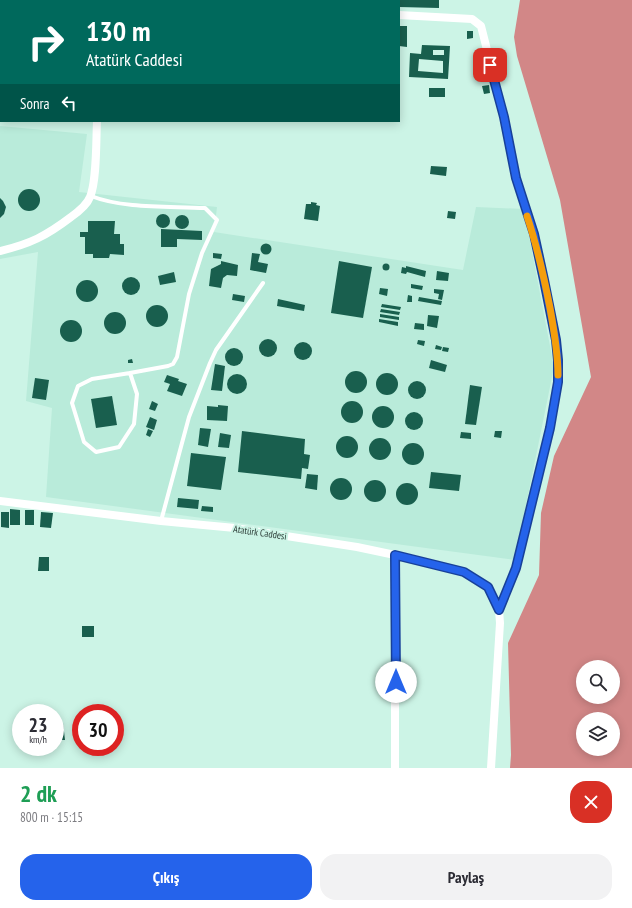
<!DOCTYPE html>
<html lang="tr">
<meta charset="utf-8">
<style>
body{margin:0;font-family:"PT Sans Narrow",sans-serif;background:#f2f2f3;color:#2b2b33;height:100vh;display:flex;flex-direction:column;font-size:15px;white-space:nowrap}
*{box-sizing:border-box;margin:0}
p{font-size:13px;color:#7c7c81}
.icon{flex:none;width:22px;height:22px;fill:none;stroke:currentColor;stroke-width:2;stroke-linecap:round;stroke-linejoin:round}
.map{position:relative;height:768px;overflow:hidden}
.drawer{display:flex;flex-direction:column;background:#fff;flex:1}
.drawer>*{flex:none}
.hud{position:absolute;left:0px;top:0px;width:400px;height:122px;box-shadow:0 2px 10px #0003;background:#00695c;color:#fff;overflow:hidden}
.buttons{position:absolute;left:576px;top:660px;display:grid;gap:8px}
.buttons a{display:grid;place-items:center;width:44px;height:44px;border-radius:50%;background:#fff;box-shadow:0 2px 10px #0003;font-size:20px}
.speed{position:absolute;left:12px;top:704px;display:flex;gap:8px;font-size:20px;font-weight:700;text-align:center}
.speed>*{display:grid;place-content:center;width:52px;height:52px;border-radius:50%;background:#fff;box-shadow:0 2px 10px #0003;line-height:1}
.speed small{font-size:10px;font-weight:400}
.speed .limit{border:6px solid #d22;background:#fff;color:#111}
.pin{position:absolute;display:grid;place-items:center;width:34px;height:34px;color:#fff;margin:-17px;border-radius:8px;box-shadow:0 2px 6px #0006}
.me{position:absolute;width:44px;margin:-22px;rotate:0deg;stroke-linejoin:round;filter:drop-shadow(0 0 3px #0008)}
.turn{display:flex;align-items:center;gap:14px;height:84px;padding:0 20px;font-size:18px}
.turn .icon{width:52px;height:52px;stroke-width:2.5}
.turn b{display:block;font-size:28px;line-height:34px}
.then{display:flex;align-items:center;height:38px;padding:0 20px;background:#0003;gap:8px;font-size:15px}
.round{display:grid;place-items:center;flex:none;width:42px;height:42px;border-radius:16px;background:#f2f2f3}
.head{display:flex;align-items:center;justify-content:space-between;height:68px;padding:0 20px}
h1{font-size:24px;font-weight:700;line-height:30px;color:#1e9e55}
.primary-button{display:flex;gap:8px;margin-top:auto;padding:8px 20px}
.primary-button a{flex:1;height:46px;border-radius:16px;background:#2563eb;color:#fff;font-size:16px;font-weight:700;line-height:46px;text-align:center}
.primary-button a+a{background:#f2f2f3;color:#2b2b33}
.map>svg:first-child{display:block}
.built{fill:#b9ebda}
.water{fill:#d28787;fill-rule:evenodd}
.building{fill:#195f4e;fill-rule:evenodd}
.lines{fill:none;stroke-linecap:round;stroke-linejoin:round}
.service{stroke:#fff;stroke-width:4}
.minor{stroke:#fff;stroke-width:8}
.route-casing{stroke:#184099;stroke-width:10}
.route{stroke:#2563eb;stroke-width:7}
.slow{stroke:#f59e0b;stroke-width:7}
.labels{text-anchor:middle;stroke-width:4;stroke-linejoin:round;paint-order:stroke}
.street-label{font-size:10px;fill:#2c3c37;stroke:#ccf4e6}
</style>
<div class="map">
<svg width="632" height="768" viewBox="0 0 632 768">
<rect width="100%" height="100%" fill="#ccf4e6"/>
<polygon class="built" points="0,126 87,134 79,192 217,207 214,232 463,270 476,207 524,209 554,367 515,560 46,497 52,408 26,401 38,252 0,259"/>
<path class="water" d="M 520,0 L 632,0 L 632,768 L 510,768 L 511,755 L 508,643 L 539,575 L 541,513 L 554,456 L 591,377 L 560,200 L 517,56 L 514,37 ZM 583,667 L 613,667 L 613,697 L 583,697 ZM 583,719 L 613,719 L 613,749 L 583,749 Z"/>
<g class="building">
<polygon points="399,0 439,0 439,8 399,7"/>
<polygon points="399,26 407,26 407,47 399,46"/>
<polygon points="467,31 473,31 473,38 467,39"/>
<path d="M 422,45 L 450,46 L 448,79 L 409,77 L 410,53 L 421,54 ZM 433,50 L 444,50 L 444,55 L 433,55 ZM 419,59 L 443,61 L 443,73 L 418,71 Z"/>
<polygon points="480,54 480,60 475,61 474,55"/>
<polygon points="489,85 490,93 484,94 482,86"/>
<rect x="429" y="88" width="16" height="9"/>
<polygon points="431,166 447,167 446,176 430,174"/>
<circle cx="29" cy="200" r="11"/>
<polygon points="0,198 3,201 6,207 4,214 0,218"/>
<polygon points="311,202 317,203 316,205 320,206 318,221 304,219 306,204 311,204"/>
<polygon points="448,211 456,212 455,219 447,218"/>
<circle cx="163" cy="221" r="7"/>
<circle cx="182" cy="222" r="7"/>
<polygon points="88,221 115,221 114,234 120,234 120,244 124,244 124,255 110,254 109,258 93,258 93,254 85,254 85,237 80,237 80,232 88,232"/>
<polygon points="161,229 202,231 202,240 177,239 177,247 161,247"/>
<circle cx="266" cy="249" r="5.5"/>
<polygon points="213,253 222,254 221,259 213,258"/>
<polygon points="252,253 260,254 258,262 268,264 266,273 250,270"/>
<polygon points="221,261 238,265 237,276 227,275 223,278 221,288 209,286 211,269 221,264"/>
<polygon points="339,261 372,267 363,318 331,313"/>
<circle cx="386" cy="267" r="3.5"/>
<polygon points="406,266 426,271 425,277 407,272 406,274 401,273 402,267 406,268"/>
<polygon points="437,271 449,273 448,281 436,280"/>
<polygon points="174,272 176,282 160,285 158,276"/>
<circle cx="131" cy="286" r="9"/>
<circle cx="87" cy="291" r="11"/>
<polygon points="411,284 423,286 422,290 411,288"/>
<polygon points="380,288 388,289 387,296 379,294"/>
<polygon points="434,289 444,290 442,300 438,299 439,294 434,293"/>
<polygon points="233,294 245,296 244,302 232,300"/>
<polygon points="408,295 412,296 412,302 407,302"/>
<polygon points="419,297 442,301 441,305 418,301"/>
<polygon points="278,299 305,305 304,311 277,306"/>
<polygon points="382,304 401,307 400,310 381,307"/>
<circle cx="157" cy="316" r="11"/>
<polygon points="381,309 400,312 399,315 380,312"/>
<circle cx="115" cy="323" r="11"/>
<polygon points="380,314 399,317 399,320 380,317"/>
<polygon points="428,315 439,316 437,328 427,326"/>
<polygon points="379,319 398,322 398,326 379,322"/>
<circle cx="71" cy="331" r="11"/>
<polygon points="415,323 424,324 424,330 414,329"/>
<circle cx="268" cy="348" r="9"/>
<polygon points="418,340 425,341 424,346 417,344"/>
<circle cx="303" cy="351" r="9"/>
<polygon points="436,345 442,347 441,350 435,349"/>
<polygon points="443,347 449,348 448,352 442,351"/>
<circle cx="234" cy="357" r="9"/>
<polygon points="132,359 133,363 128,363 128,360"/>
<polygon points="431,360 447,365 445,372 429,368"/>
<polygon points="215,364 225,366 222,391 211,390"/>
<circle cx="356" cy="382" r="11"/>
<circle cx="387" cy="384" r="11"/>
<circle cx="237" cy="384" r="10"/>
<polygon points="167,375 179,379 178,381 187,384 182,396 167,391 170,384 164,382"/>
<polygon points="35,378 49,380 46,400 32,398"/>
<circle cx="417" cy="390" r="9"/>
<polygon points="470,385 482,387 476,425 465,424"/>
<polygon points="112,396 117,425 96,428 91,399"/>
<circle cx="352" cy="412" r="11"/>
<polygon points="152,401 158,404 155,411 149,409"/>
<polygon points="218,405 228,406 227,421 207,420 207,406 218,407"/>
<circle cx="383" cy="417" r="11"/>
<circle cx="414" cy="421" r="9"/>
<polygon points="150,417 157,420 154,430 146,427"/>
<polygon points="200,428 211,429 208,447 198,445"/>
<polygon points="148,429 153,431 150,437 146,435"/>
<polygon points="242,431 305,439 304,454 310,455 308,469 302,468 301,479 238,472"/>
<polygon points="495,431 502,431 501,438 494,437"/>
<polygon points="461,432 471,433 471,439 460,438"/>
<polygon points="220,433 231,435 229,448 218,447"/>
<circle cx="347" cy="447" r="11"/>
<circle cx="380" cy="449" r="11"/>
<circle cx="413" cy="454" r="11"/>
<polygon points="191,453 226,457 221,490 187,486"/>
<polygon points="431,472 461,475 459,491 429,488"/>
<polygon points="307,474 318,475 317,490 305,488"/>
<circle cx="341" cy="489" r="11"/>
<circle cx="375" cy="491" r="11"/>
<circle cx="407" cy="494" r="11"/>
<polygon points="178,498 199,500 198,509 177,507"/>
<polygon points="202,506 213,507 213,512 201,511"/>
<polygon points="10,509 20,510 20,525 10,525"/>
<rect x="25" y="510" width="9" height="15"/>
<polygon points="1,512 9,512 9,528 1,527"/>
<polygon points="41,512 53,513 51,528 40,527"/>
<polygon points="39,557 49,557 49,571 38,571"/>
<rect x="82" y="626" width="12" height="11"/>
<polygon points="63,723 65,740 56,740 55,724"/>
</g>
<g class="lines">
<g class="service">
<path d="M 91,196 C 124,209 169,206 205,208 L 217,220 L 202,253 L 189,294 L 177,357 L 173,364 L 168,366 L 130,373 L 92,379 L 78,386 L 72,403 L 84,442 L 96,452 L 119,447 L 134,424 L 137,394 L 130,373"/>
<polyline points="161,521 189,417 210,363 216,350 263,283"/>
</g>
<g class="minor">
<polyline points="242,1 242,0"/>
<polyline points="399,15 472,19 481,26 504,117 516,178 533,234 544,280 556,340 558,360 557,382 553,415 516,568 499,610 500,623 491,768"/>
<path d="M 0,251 C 30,244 46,236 71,217 C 78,212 87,205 90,197 C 97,181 96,140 97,121"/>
<polyline points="0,501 161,521 235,528 357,547 414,559 464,572 488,587 499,610"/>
<polyline points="395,555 395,768"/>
</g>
</g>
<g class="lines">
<g class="route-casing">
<polyline id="route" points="396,682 395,555 464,572 488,587 499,610 516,568 550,428 558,382 558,360 556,340 544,280 534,234 516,178 504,117 490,65"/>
</g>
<use href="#route" class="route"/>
<path class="slow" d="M 527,216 C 537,246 544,277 550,308 C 554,330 558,352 558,375"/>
</g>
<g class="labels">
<g class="street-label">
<text transform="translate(260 532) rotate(8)" y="4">Atatürk Caddesi</text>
</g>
</g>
</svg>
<div class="buttons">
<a><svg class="icon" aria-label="search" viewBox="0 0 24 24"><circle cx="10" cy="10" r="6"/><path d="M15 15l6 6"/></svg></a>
<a><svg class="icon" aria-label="layers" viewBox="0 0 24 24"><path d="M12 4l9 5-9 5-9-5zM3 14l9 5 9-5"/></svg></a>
</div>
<div class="speed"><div>23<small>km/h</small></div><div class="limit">30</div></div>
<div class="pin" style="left:490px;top:65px;background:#d93025"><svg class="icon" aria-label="arrive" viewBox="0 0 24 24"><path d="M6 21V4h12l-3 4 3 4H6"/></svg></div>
<svg class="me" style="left:396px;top:682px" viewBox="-20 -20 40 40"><circle r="19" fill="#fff"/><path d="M0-13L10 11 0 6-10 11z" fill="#2563eb"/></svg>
<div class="hud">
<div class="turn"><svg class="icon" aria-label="right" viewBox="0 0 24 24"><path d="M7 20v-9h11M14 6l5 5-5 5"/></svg><div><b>130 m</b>Atatürk Caddesi</div></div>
<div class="then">Sonra<svg class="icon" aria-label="left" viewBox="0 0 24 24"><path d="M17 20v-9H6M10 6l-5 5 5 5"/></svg></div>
</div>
</div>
<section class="drawer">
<div class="head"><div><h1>2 dk</h1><p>800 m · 15:15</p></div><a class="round" style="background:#d93025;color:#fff"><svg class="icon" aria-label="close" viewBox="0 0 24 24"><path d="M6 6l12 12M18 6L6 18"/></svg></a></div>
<div class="primary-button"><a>Çıkış</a><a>Paylaş</a></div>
</section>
